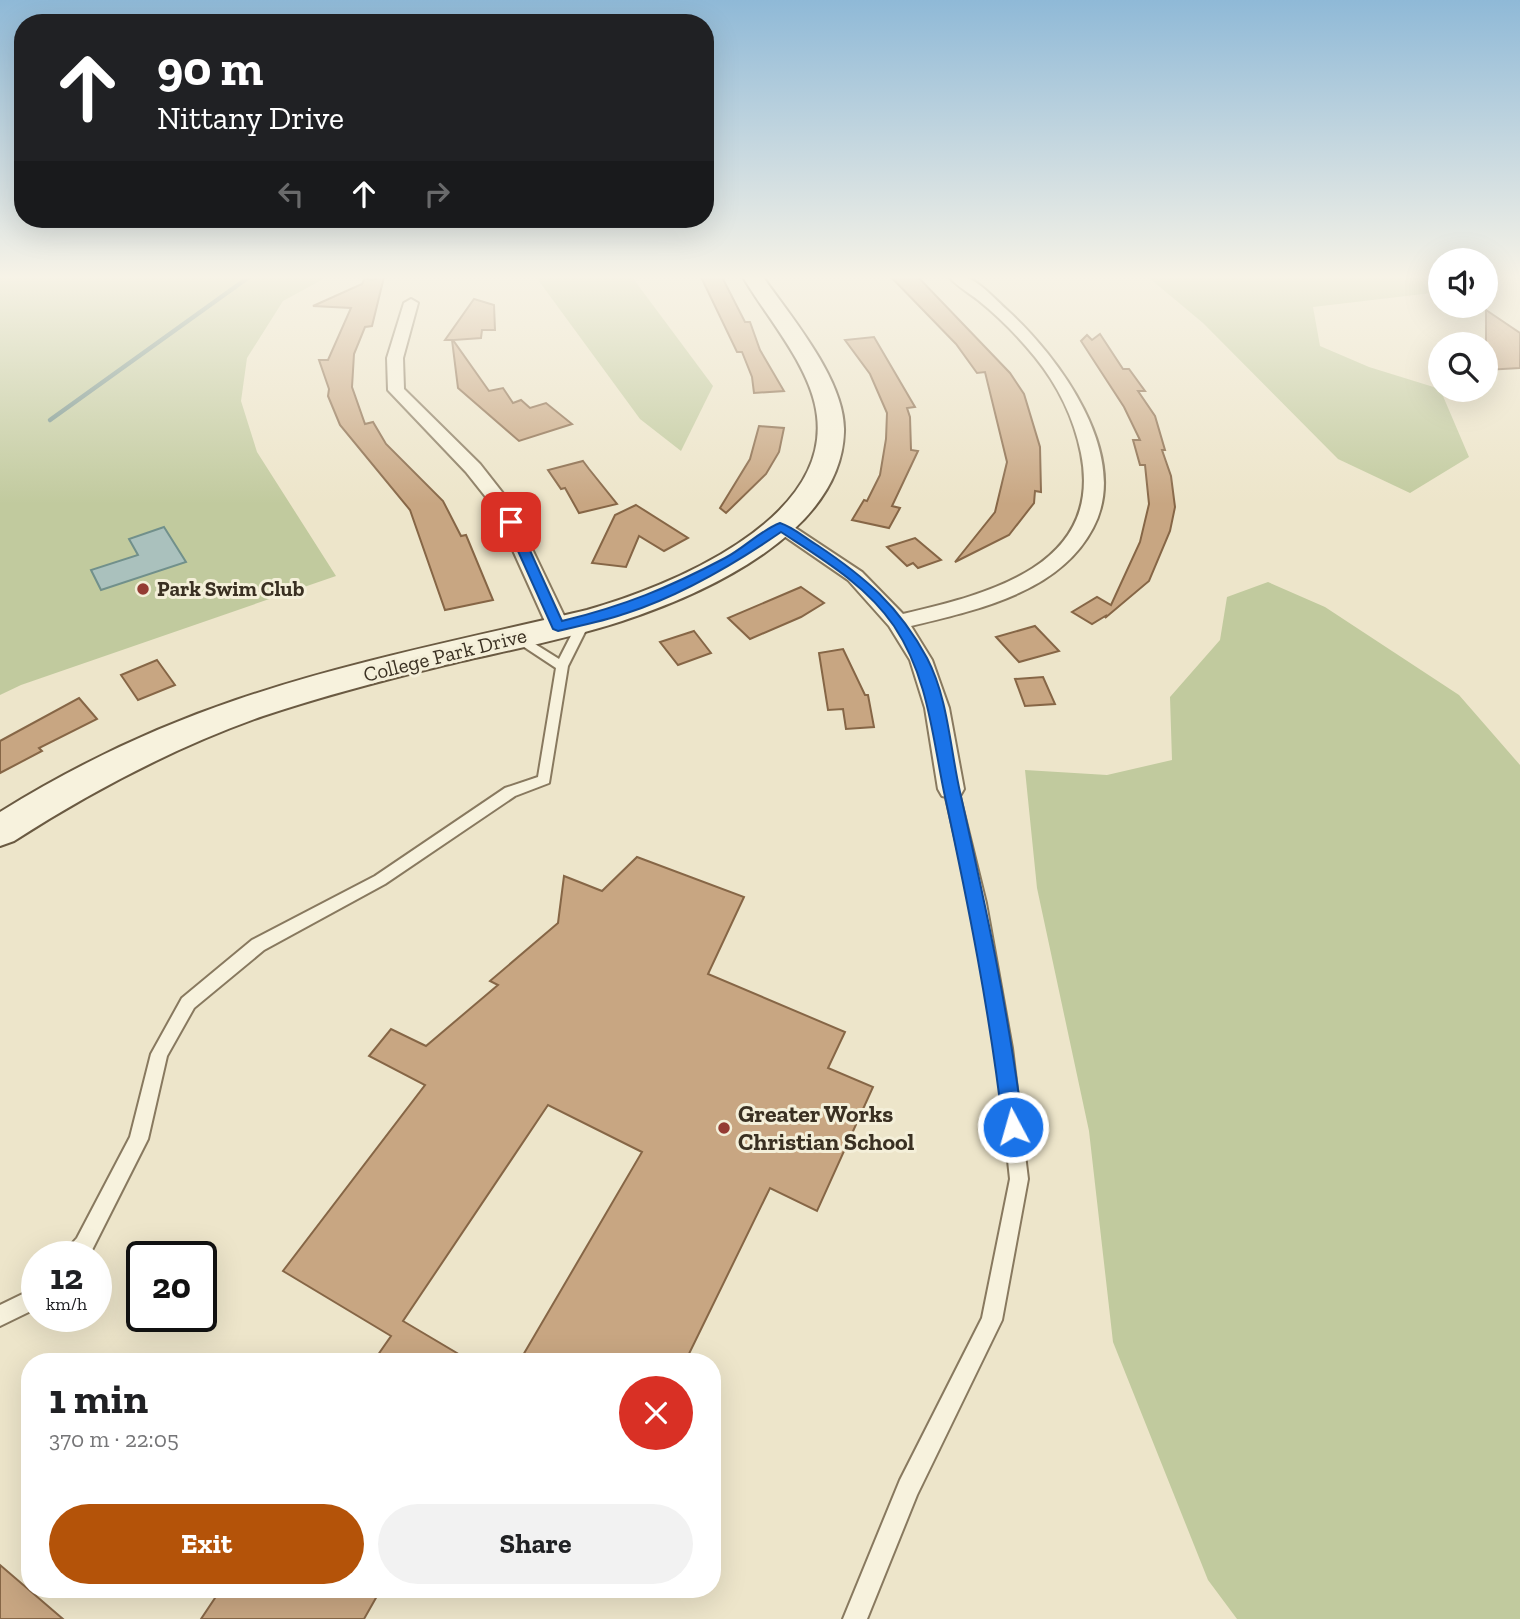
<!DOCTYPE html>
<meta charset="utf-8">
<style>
body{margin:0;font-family:"Zilla Slab",serif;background:#f2f2f2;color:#202124;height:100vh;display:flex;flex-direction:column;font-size:26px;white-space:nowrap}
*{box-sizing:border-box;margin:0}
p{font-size:23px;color:#757577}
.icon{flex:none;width:38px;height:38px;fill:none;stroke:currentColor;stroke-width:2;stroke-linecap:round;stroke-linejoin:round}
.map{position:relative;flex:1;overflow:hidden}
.drawer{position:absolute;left:21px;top:1353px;width:700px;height:245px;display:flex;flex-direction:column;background:#fff;border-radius:28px;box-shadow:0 7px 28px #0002}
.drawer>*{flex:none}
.banner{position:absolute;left:14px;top:14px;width:700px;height:214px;border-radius:28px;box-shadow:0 7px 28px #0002;background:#202124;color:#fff;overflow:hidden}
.controls{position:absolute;left:1428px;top:248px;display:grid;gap:14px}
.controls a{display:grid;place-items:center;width:70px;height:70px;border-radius:50%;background:#fff;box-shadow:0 7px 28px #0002;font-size:35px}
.speed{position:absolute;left:21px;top:1241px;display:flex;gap:14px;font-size:35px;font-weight:700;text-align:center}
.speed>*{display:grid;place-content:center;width:91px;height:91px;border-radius:50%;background:#fff;box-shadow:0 7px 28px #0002;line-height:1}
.speed small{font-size:18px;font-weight:400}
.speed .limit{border:4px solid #111;border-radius:10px;background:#fff;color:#111}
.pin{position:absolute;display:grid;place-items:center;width:60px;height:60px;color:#fff;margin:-30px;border-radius:14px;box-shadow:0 4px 10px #0006}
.me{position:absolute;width:77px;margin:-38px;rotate:354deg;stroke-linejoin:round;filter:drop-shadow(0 0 5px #0008)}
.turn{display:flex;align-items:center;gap:24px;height:147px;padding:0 28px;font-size:32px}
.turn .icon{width:91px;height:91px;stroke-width:2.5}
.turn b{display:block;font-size:49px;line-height:60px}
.lanes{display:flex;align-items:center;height:66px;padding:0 28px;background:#0003;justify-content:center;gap:35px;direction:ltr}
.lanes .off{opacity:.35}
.round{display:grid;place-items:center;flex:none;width:74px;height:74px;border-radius:37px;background:#f2f2f2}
.head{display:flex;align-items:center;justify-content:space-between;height:119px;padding:0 28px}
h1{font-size:42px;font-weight:700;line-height:52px}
.action{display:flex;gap:14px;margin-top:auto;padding:14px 28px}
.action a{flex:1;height:80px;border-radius:42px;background:#b45309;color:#fff;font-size:28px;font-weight:700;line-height:80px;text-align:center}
.action a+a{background:#f2f2f2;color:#202124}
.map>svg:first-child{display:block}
.green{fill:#c1ca9e}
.water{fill:#aac1bd;stroke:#71908b;stroke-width:2}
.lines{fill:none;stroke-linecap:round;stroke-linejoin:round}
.stream{stroke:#71908b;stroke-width:4.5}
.building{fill:#c8a682;stroke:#866646;stroke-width:2}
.lane-casing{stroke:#88795f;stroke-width:4}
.street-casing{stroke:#88795f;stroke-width:4}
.secondary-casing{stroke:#6a5a42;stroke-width:4}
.lane{fill:#f7f2dd;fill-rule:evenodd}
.street{fill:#f7f2dd;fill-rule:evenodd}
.secondary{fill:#f7f2dd;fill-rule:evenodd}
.route{fill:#1a73e8;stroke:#114b97;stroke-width:2}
.poi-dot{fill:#943b33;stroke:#f4efd9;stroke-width:2.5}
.labels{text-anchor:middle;stroke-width:6;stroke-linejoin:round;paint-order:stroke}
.poi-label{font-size:21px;font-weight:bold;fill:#3a3022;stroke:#f4efd9;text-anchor:start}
.street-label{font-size:21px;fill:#3a3022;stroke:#f4efd9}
.near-poi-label{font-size:24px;font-weight:bold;fill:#3a3022;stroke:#f4efd9;text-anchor:start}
</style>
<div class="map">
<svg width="1520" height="1619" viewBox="0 0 1520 1619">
<rect width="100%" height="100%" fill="#ede5ca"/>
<g class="green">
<polygon points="0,277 327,277 283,301 247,358 241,401 257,452 336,576 21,685 0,695"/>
<polygon points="536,277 632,277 713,386 681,451 640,419"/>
<polygon points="1148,277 1440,277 1440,292 1313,307 1320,346 1369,367 1440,389 1469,457 1410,493 1338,459 1203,323"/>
<polygon points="1268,582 1325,607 1459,695 1520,765 1520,1619 1237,1619 1208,1580 1113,1342 1089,1131 1037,888 1025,770 1107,775 1172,760 1170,697 1220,640 1227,597"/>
</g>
<polygon class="water" points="164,527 186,562 101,590 91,570 138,555 129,539"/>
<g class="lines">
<polyline class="stream" points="50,420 249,277"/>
</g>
<g class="building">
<polygon points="380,277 384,277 372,326 365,327 354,354 352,387 365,424 373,422 386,444 443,501 461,536 466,535 493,600 445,610 410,510 340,425 328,396 329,389 319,360 328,360 351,308 313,306 362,284 365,278 372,280"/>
<polygon points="701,277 722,277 745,322 750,322 760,350 784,391 754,393 752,377 742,352 737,352"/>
<polygon points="891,277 918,277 1010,373 1024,394 1040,447 1041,492 1035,491 1034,503 1009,535 955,562 995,512 1007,462 985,372 977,373 956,344"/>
<polygon points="474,299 494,305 495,330 482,330 481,338 453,340 489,391 503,388 513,403 521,400 530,408 546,403 572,424 519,441 458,388 452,340 445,340"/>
<polygon points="1486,310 1520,333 1520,368 1486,370"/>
<polygon points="1100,334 1123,369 1129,369 1145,391 1138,391 1155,416 1165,450 1162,450 1171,476 1175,507 1170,531 1149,581 1105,618 1107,615 1092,624 1072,612 1097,597 1111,605 1140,542 1149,504 1145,465 1140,465 1133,440 1140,440 1124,407 1081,341 1087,335 1092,340"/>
<polygon points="874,337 915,407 907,408 910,417 911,450 918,451 892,506 900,508 889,528 852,520 864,500 867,501 880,475 886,439 887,413 870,374 845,340"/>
<polygon points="759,426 784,428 779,452 766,474 726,513 720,508 750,459"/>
<polygon points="583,461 589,469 617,504 579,513 565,488 561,489 548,470"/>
<polygon points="636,505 688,538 664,551 639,536 626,567 592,563 615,515"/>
<polygon points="915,538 941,560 918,568 913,563 907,566 887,547"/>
<polygon points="801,587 824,603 801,617 750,639 728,618"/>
<polygon points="1035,626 1059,651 1019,662 996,637"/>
<polygon points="694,631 711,653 678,665 660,642"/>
<polygon points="843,649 865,695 868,695 874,727 846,729 843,709 828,710 819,653"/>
<polygon points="157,660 175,685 138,700 121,675"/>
<polygon points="1043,677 1055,704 1025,706 1015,679"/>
<polygon points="79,698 97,719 39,748 42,751 0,773 0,741"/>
<polygon points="637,857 744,897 708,974 845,1032 828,1068 873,1087 817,1211 770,1188 685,1362 519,1362 642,1152 548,1105 403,1321 472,1362 373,1362 391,1336 283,1271 425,1085 369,1056 391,1029 426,1046 498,985 490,981 558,923 564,876 602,891"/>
<polygon points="0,1565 63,1619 0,1619"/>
<polygon points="221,1589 381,1589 364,1619 201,1619"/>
</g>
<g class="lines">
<g class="lane-casing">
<g id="lane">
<polygon points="585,616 591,620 568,666 549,783 515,796 385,884 264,950 194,1008 167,1056 148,1139 91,1252 87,1256 64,1256 67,1249 77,1238 130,1137 151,1054 182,998 252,940 375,876 505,788 538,777 556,668 509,637 515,633 519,634 559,659 579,620"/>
<polygon points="951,784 958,789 986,903 1012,1048 1028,1179 1002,1320 917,1495 867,1619 843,1619 900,1480 982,1318 1010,1179 996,1048 970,903 944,789"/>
<polygon points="37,1287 37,1308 0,1326 0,1305"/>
</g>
</g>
<g class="street-casing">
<g id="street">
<path d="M 949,277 C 953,277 961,276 965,277 C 979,281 996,300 1007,310 C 1058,356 1132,455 1093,528 C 1059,593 976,610 911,626 L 932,660 L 949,708 L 964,789 L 960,796 L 951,798 L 942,796 L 938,789 L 925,708 L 910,660 L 889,626 L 848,580 L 771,527 L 774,523 L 788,523 L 862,572 L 903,614 C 988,594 1104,566 1081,453 C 1074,418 1057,384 1035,357 C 1018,336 999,317 978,300 C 969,293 957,286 949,277 Z"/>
<polygon points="411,299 418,303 403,358 404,389 480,464 509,501 569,626 566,631 550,631 547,626 493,506 466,472 388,390 387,358 404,303"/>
</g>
</g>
<g class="secondary-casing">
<path id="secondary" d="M 743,277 L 763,277 C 791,317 846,381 844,432 C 841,533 704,594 622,621 C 564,640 503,651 445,665 C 384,680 323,696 263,716 C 175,747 92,791 14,841 L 0,846 L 0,812 C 74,766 153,728 236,700 C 350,661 470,638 587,610 C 668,587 830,522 817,416 C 812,368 767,318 743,277 Z"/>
</g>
<use href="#lane" class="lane"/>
<use href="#street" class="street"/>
<use href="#secondary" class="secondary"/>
</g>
<linearGradient id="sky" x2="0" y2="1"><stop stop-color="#8fb9d7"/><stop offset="0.55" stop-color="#f7f3e7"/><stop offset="1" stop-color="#f7f3e7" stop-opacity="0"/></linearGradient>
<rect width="1520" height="504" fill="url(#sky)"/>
<path class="route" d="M 511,518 L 517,522 L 562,621 C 624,606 668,588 725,558 C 744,548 761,530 780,523 C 793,527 805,538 817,545 C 865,577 899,606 927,658 C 948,698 950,748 960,792 C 985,903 1009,1013 1023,1127 L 1020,1133 L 1013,1136 L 1006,1133 L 1003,1127 C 990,1013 968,903 944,792 C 932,734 928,677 894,626 C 866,585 822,559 781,532 C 733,565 682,595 627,613 C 605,621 581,625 558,631 L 553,629 L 505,522 Z"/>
<g class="poi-dot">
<circle cx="143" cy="589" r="7"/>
<circle cx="724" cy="1128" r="7"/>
</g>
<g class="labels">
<g class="poi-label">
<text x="157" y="596">Park Swim Club</text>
</g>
<g class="street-label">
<text transform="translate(445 655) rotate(-14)" y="7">College Park Drive</text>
</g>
<g class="near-poi-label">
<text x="738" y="1122">Greater Works<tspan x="738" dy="28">Christian School</tspan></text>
</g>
</g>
</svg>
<div class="controls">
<a><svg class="icon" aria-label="sound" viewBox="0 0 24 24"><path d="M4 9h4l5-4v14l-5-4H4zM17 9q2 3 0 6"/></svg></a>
<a><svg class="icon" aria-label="search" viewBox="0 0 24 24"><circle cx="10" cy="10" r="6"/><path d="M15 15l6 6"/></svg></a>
</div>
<div class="speed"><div>12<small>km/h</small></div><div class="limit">20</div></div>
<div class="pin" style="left:511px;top:522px;background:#d93025"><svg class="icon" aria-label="arrive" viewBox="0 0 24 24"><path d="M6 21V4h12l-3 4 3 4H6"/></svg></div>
<svg class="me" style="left:1013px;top:1127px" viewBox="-20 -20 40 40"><circle r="17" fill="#1a73e8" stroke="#fff" stroke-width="3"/><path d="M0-11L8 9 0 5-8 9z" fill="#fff"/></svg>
<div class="banner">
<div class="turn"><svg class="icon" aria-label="ahead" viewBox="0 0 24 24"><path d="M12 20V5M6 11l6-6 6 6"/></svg><div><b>90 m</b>Nittany Drive</div></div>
<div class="lanes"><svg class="icon off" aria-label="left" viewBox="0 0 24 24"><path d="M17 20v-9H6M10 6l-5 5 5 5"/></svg><svg class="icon" aria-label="ahead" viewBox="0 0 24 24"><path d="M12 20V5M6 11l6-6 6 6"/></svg><svg class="icon off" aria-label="right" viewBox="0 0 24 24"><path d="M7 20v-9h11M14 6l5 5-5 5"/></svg></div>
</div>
<section class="drawer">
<div class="head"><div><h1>1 min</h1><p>370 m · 22:05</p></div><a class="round" style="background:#d93025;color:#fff"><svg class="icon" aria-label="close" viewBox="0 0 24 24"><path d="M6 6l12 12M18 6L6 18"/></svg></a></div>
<div class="action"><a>Exit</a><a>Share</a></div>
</section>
</div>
